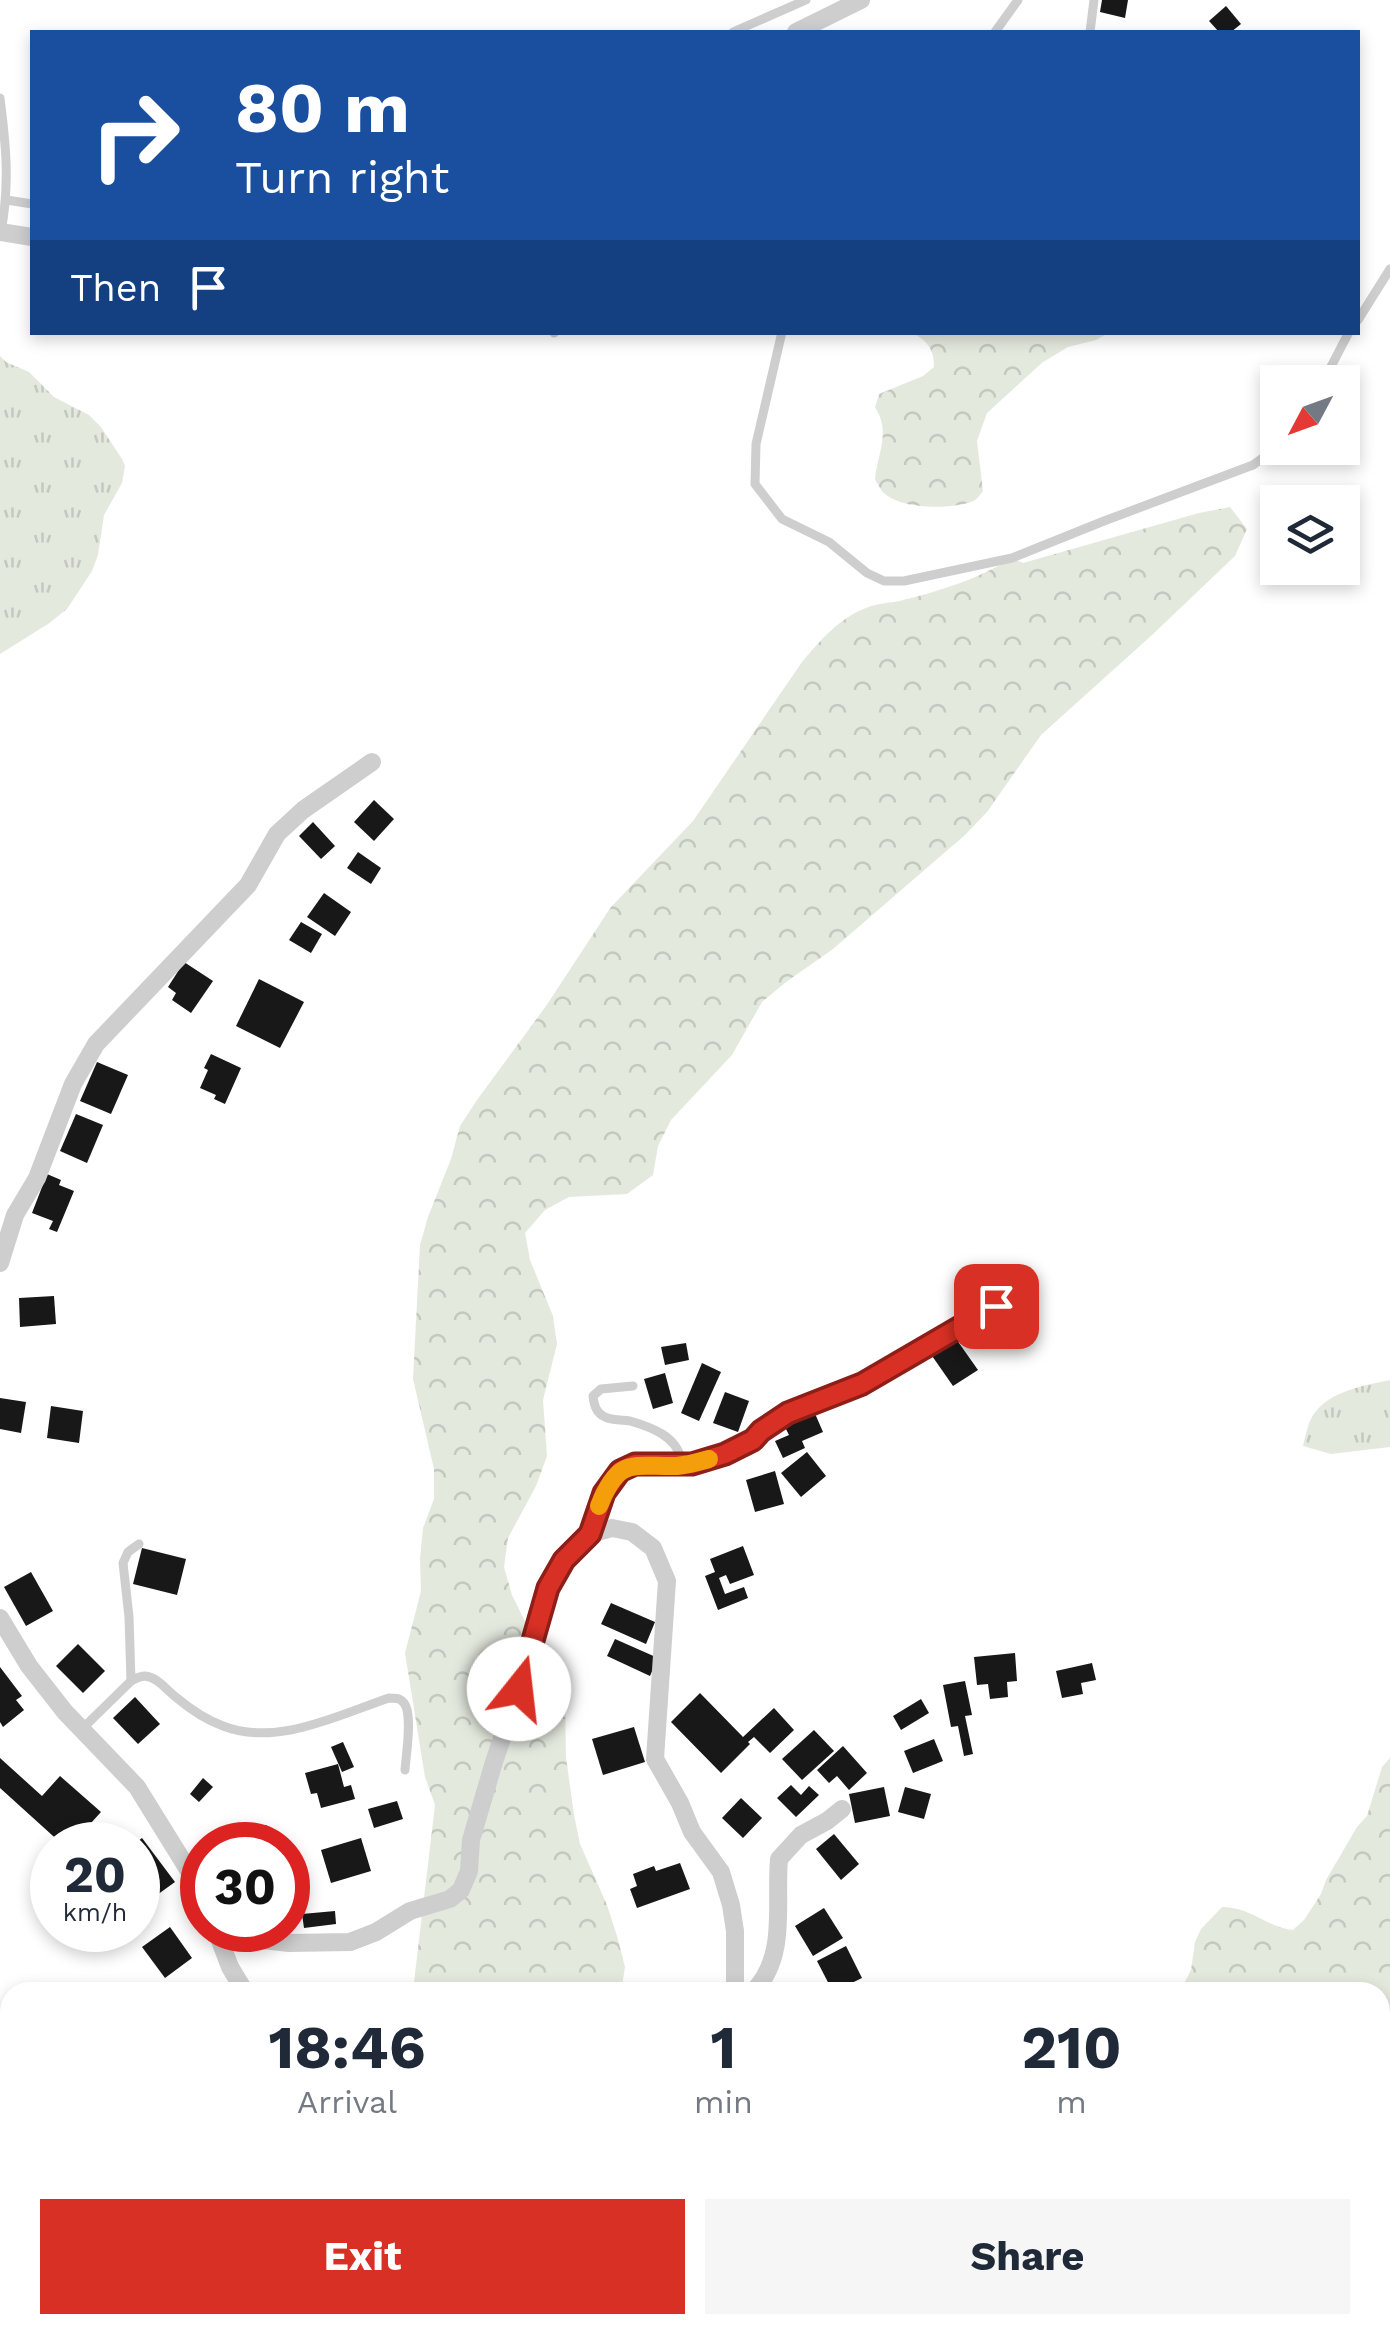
<!DOCTYPE html>
<style>
body{margin:0;font-family:"Work Sans",sans-serif;background:#f6f6f7;color:#1f2937;height:100vh;display:flex;flex-direction:column;font-size:38px;white-space:nowrap}
*{box-sizing:border-box;margin:0}
p{font-size:32px;color:#747a83}
.icon{flex:none;width:55px;height:55px;fill:none;stroke:currentColor;stroke-width:2;stroke-linecap:round;stroke-linejoin:round}
.map{position:relative;flex:1;overflow:hidden}
.panel{position:absolute;left:0px;top:1982px;width:1390px;height:352px;display:flex;flex-direction:column;background:#fff;border-radius:30px 30px 0 0;box-shadow:0 5px 15px #0003}
.panel>*{flex:none}
.hud{position:absolute;left:30px;top:30px;width:1330px;height:305px;border-radius:0px;box-shadow:0 5px 15px #0003;background:#1a4fa0;color:#fff;overflow:hidden}
.needle{width:65px;rotate:229deg}
.fabs{position:absolute;left:1260px;top:365px;display:grid;gap:20px}
.fabs a{display:grid;place-items:center;width:100px;height:100px;border-radius:0px;background:#fff;box-shadow:0 5px 15px #0003;font-size:50px}
.speed{position:absolute;left:30px;top:1822px;display:flex;gap:20px;font-size:50px;font-weight:700;text-align:center}
.speed>*{display:grid;place-content:center;width:130px;height:130px;border-radius:50%;background:#fff;box-shadow:0 5px 15px #0003;line-height:1}
.speed small{font-size:25px;font-weight:400}
.speed .limit{border:15px solid #d22;background:#fff;color:#111}
.pin{position:absolute;display:grid;place-items:center;width:85px;height:85px;color:#fff;margin:-42px;border-radius:20px;box-shadow:0 5px 15px #0006}
.me{position:absolute;width:110px;margin:-55px;rotate:16deg;stroke-linejoin:round;filter:drop-shadow(0 0 8px #0008)}
.turn{display:flex;align-items:center;gap:35px;height:210px;padding:0 40px;font-size:45px}
.turn .icon{width:130px;height:130px;stroke-width:2.5}
.turn b{display:block;font-size:70px;line-height:85px}
.then{display:flex;align-items:center;height:95px;padding:0 40px;background:#0003;gap:20px;font-size:38px}
.eta{display:flex;justify-content:space-evenly;align-items:center;height:170px;text-align:center}
.eta b{font-size:60px;font-weight:700;line-height:70px}
.primary-button{display:flex;gap:20px;margin-top:auto;padding:20px 40px}
.primary-button a{flex:1;height:115px;border-radius:0px;background:#d93025;color:#fff;font-size:40px;font-weight:700;line-height:115px;text-align:center}
.primary-button a+a{background:#f6f6f7;color:#1f2937}
.map>svg:first-child{display:block}
.grass{fill:url(#grass-tufts)}
.forest{fill:url(#forest-crowns)}
.building{fill:#181818}
.lines{fill:none;stroke-linecap:round;stroke-linejoin:round}
.lane{stroke:#cecece;stroke-width:9}
.street{stroke:#cecece;stroke-width:18}
.route-casing{stroke:#8d1f18;stroke-width:25}
.route{stroke:#d93025;stroke-width:18}
.slow{stroke:#f59e0b;stroke-width:18}
</style>
<div class="map">
<svg width="1390" height="2333" viewBox="0 0 1390 2333">
<defs>
<pattern id="grass-tufts" width="24" height="20" patternUnits="userSpaceOnUse" patternTransform="scale(2.5)"><rect width="24" height="20" fill="#e4e9de"/><path d="M3 7l-1-3M5 7V3M7 7l1-3M15 17l-1-3M17 17v-4M19 17l1-3" fill="none" stroke="#c4c8bf"/></pattern>
<pattern id="forest-crowns" width="20" height="18" patternUnits="userSpaceOnUse" patternTransform="scale(2.5)"><rect width="20" height="18" fill="#e4e9de"/><path d="M2 6a3 3 0 1 1 6 0M12 15a3 3 0 1 1 6 0" fill="none" stroke="#c4c8bf"/></pattern>
</defs>
<rect width="100%" height="100%" fill="#fff"/>
<g class="grass">
<polygon points="0,356 6,362 29,372 54,397 89,415 101,427 122,459 125,466 122,483 104,515 98,555 92,571 67,609 48,624 0,654"/>
<path d="M 1390,1380 L 1390,1447 L 1331,1454 L 1303,1446 C 1305,1438 1307,1428 1310,1421 C 1323,1392 1362,1386 1390,1380 Z"/>
</g>
<g class="forest">
<path d="M 913,333 L 1108,333 L 1096,340 L 1068,347 L 1043,362 L 987,413 L 977,441 L 983,491 C 979,496 977,500 971,502 C 950,509 902,510 884,493 C 882,492 876,481 875,479 C 878,451 891,433 875,407 L 879,394 L 923,376 L 934,367 C 934,349 928,342 913,333 Z"/>
<path d="M 1230,507 L 1247,529 L 1235,556 L 1152,635 L 1041,735 L 987,812 L 965,835 L 833,949 L 786,982 L 762,1002 L 732,1055 L 671,1120 L 658,1146 L 653,1175 L 627,1194 L 569,1197 L 545,1210 L 525,1233 L 530,1260 L 553,1316 L 557,1344 L 543,1400 L 547,1456 L 536,1486 L 508,1538 L 504,1567 L 512,1595 L 538,1648 L 554,1672 L 565,1699 L 566,1757 L 574,1815 L 580,1844 L 607,1905 L 617,1936 L 625,1967 L 621,1992 L 436,1992 L 414,1982 L 435,1805 L 425,1777 L 405,1653 L 421,1591 L 420,1559 L 423,1528 L 434,1499 L 434,1469 L 413,1379 L 420,1245 L 428,1217 L 451,1159 L 460,1126 L 477,1100 L 546,1006 L 611,907 L 693,821 L 802,662 C 820,641 839,618 866,608 C 878,603 892,603 904,600 C 942,590 978,579 1012,558 L 1023,563 L 1199,513 Z"/>
<path d="M 1390,1758 L 1390,2116 L 1381,2139 L 1380,2150 L 1380,1992 L 1180,1992 L 1191,1970 L 1195,1942 L 1201,1929 L 1222,1907 C 1251,1907 1266,1927 1293,1930 L 1304,1920 L 1321,1894 L 1326,1880 L 1357,1827 L 1367,1816 L 1382,1767 Z"/>
<polygon points="10,2222 10,2325 508,2325 507,2333 0,2333 0,2225"/>
</g>
<g class="building">
<polygon points="1102,0 1128,0 1125,18 1100,12"/>
<polygon points="1226,6 1241,24 1231,32 1219,32 1209,21"/>
<polygon points="374,800 394,819 374,841 354,822"/>
<polygon points="313,822 335,846 321,859 299,836"/>
<polygon points="358,852 381,868 371,884 347,868"/>
<polygon points="324,893 351,912 335,936 307,917"/>
<polygon points="301,922 322,934 311,953 289,940"/>
<polygon points="184,962 213,981 191,1013 172,1000 176,993 168,987"/>
<polygon points="259,979 304,1002 280,1048 236,1026"/>
<polygon points="211,1054 241,1068 225,1104 214,1099 216,1095 200,1088 208,1070 204,1068"/>
<polygon points="97,1062 128,1075 111,1114 80,1101"/>
<polygon points="76,1114 103,1125 87,1163 60,1151"/>
<polygon points="47,1174 61,1180 59,1185 74,1191 57,1232 49,1229 53,1221 32,1213"/>
<polygon points="54,1296 56,1324 20,1327 19,1298"/>
<polygon points="954,1336 978,1370 953,1386 930,1353"/>
<polygon points="686,1343 689,1360 665,1365 661,1347"/>
<polygon points="702,1363 721,1372 699,1421 681,1413"/>
<polygon points="665,1373 673,1403 653,1409 644,1379"/>
<polygon points="725,1392 749,1401 738,1432 713,1423"/>
<polygon points="0,1398 26,1402 21,1433 0,1429"/>
<polygon points="51,1406 83,1411 79,1443 47,1438"/>
<polygon points="813,1409 823,1432 802,1441 805,1448 783,1458 775,1441 789,1435 783,1423"/>
<polygon points="807,1452 826,1476 801,1497 781,1473"/>
<polygon points="775,1471 784,1504 755,1512 746,1480"/>
<polygon points="743,1546 754,1575 730,1584 726,1575 719,1578 725,1594 744,1587 748,1598 718,1610 705,1576 715,1572 710,1559"/>
<polygon points="142,1548 186,1559 177,1595 133,1584"/>
<polygon points="31,1572 53,1611 26,1626 4,1587"/>
<polygon points="611,1603 655,1622 646,1644 601,1624"/>
<polygon points="615,1639 658,1658 650,1676 607,1656"/>
<polygon points="78,1644 105,1671 83,1693 56,1666"/>
<polygon points="1015,1653 1017,1681 1007,1682 1008,1697 990,1699 988,1684 977,1685 974,1657"/>
<polygon points="1092,1663 1096,1680 1081,1683 1083,1694 1062,1698 1056,1671"/>
<polygon points="0,1667 22,1696 16,1700 24,1710 3,1727 0,1722"/>
<polygon points="965,1681 972,1715 965,1716 973,1754 964,1756 958,1726 951,1727 943,1685"/>
<polygon points="700,1693 743,1737 774,1708 794,1730 770,1753 754,1737 748,1742 750,1744 721,1773 671,1722"/>
<polygon points="135,1697 160,1724 138,1744 113,1718"/>
<polygon points="921,1699 929,1713 901,1730 893,1716"/>
<polygon points="634,1727 645,1762 603,1775 592,1739"/>
<polygon points="814,1730 834,1751 802,1780 782,1759"/>
<polygon points="934,1739 943,1761 913,1773 904,1751"/>
<polygon points="343,1742 354,1767 342,1772 331,1747"/>
<polygon points="843,1746 867,1773 849,1790 837,1776 829,1783 817,1770"/>
<polygon points="0,1758 42,1796 60,1776 101,1812 71,1845 63,1845 0,1788"/>
<polygon points="338,1764 344,1787 351,1785 355,1799 321,1808 317,1793 311,1794 305,1773"/>
<polygon points="203,1778 213,1787 199,1802 190,1794"/>
<polygon points="791,1785 801,1795 809,1786 819,1795 796,1817 777,1798"/>
<polygon points="884,1787 890,1816 855,1823 849,1794"/>
<polygon points="905,1787 931,1794 924,1819 898,1812"/>
<polygon points="741,1798 762,1818 743,1838 722,1818"/>
<polygon points="397,1801 403,1819 374,1828 368,1809"/>
<polygon points="266,1825 291,1845 249,1845"/>
<polygon points="834,1834 859,1864 841,1880 816,1849"/>
<polygon points="142,1838 175,1882 150,1900 138,1883 138,1845 133,1845"/>
<polygon points="361,1838 371,1871 331,1883 321,1850"/>
<polygon points="680,1863 690,1889 637,1908 630,1889 637,1886 633,1874 654,1866 656,1871"/>
<polygon points="824,1908 843,1938 813,1956 795,1926"/>
<polygon points="335,1911 336,1924 304,1928 302,1914"/>
<polygon points="170,1927 192,1958 165,1978 142,1947"/>
<polygon points="846,1946 862,1978 833,1992 817,1961"/>
</g>
<g class="lines">
<g class="lane">
<polyline points="733,32 806,0"/>
<polyline points="995,32 1018,0"/>
<polyline points="1090,32 1094,0"/>
<path d="M 0,98 C 6,145 10,184 1,232"/>
<polyline points="7,200 32,204"/>
<polyline points="1358,320 1390,269"/>
<polyline points="782,332 756,444 755,484 782,519 829,542 867,573 884,581 904,581 1012,558 1104,521 1253,465 1278,447"/>
<polyline points="554,333 555,332"/>
<polyline points="1323,382 1349,332"/>
<path d="M 633,1386 L 601,1389 L 593,1396 C 594,1405 596,1413 605,1417 C 612,1421 622,1419 630,1421 C 651,1427 676,1436 681,1459 L 677,1464"/>
<polyline points="131,1681 129,1617 123,1563 128,1552 139,1544"/>
<path d="M 82,1729 L 131,1681 C 137,1678 139,1676 145,1676 C 158,1677 167,1691 177,1698 C 190,1709 207,1720 223,1726 C 277,1747 338,1715 389,1698 C 396,1699 399,1697 404,1703 C 413,1714 406,1755 405,1770"/>
</g>
<g class="street">
<polyline points="796,32 861,0"/>
<polyline points="0,232 32,237"/>
<polyline points="0,1263 15,1215 37,1178 73,1084 96,1044 248,885 277,834 303,810 372,762"/>
<polyline points="590,1534 604,1493 620,1471 635,1464 691,1464 725,1455 753,1440 772,1422 788,1413 861,1384 996,1306"/>
<polyline points="0,1618 29,1666 65,1712 137,1787 202,1892"/>
<polyline points="216,1930 230,1967 245,1992"/>
<polyline points="218,1935 289,1943 350,1942 376,1932 410,1911 450,1899 461,1890 469,1871 471,1840 494,1762 530,1655 548,1588 564,1560 590,1534 612,1528 632,1532 653,1548 667,1581 655,1759 680,1803 692,1832 721,1872 731,1905 735,1931 735,1992"/>
<path d="M 753,1992 C 788,1956 775,1904 779,1859 L 801,1835 L 827,1821 L 842,1809"/>
<polyline points="770,2325 772,2333"/>
<polyline points="819,2325 824,2333"/>
<polyline points="1277,2333 1287,2325"/>
</g>
</g>
<g class="lines">
<g class="route-casing">
<polyline id="route" points="519,1689 548,1588 564,1560 590,1534 604,1493 620,1471 635,1464 692,1464 725,1454 753,1440 761,1431 788,1413 862,1384 996,1306"/>
</g>
<use href="#route" class="route"/>
<path class="slow" d="M 599,1506 C 619,1456 632,1467 677,1466 C 688,1465 698,1462 709,1459"/>
</g>
</svg>
<div class="fabs">
<a><svg class="needle" viewBox="-14 -14 28 28"><path d="M0-13l5 13h-10z" fill="#e53935"/><path d="M0 13l5-13h-10z" fill="#747a83"/></svg></a>
<a><svg class="icon" aria-label="layers" viewBox="0 0 24 24"><path d="M12 4l9 5-9 5-9-5zM3 14l9 5 9-5"/></svg></a>
</div>
<div class="speed"><div>20<small>km/h</small></div><div class="limit">30</div></div>
<div class="pin" style="left:996px;top:1306px;background:#d93025"><svg class="icon" aria-label="arrive" viewBox="0 0 24 24"><path d="M6 21V4h12l-3 4 3 4H6"/></svg></div>
<svg class="me" style="left:519px;top:1689px" viewBox="-20 -20 40 40"><circle r="19" fill="#fff"/><path d="M0-13L10 11 0 6-10 11z" fill="#d93025"/></svg>
<div class="hud">
<div class="turn"><svg class="icon" aria-label="right" viewBox="0 0 24 24"><path d="M7 20v-9h11M14 6l5 5-5 5"/></svg><div><b>80 m</b>Turn right</div></div>
<div class="then">Then<svg class="icon" aria-label="arrive" viewBox="0 0 24 24"><path d="M6 21V4h12l-3 4 3 4H6"/></svg></div>
</div>
<section class="panel">
<div class="eta">
<div><b>18:46</b><p>Arrival</p></div>
<div><b>1</b><p>min</p></div>
<div><b>210</b><p>m</p></div>
</div>
<div class="primary-button"><a>Exit</a><a>Share</a></div>
</section>
</div>
